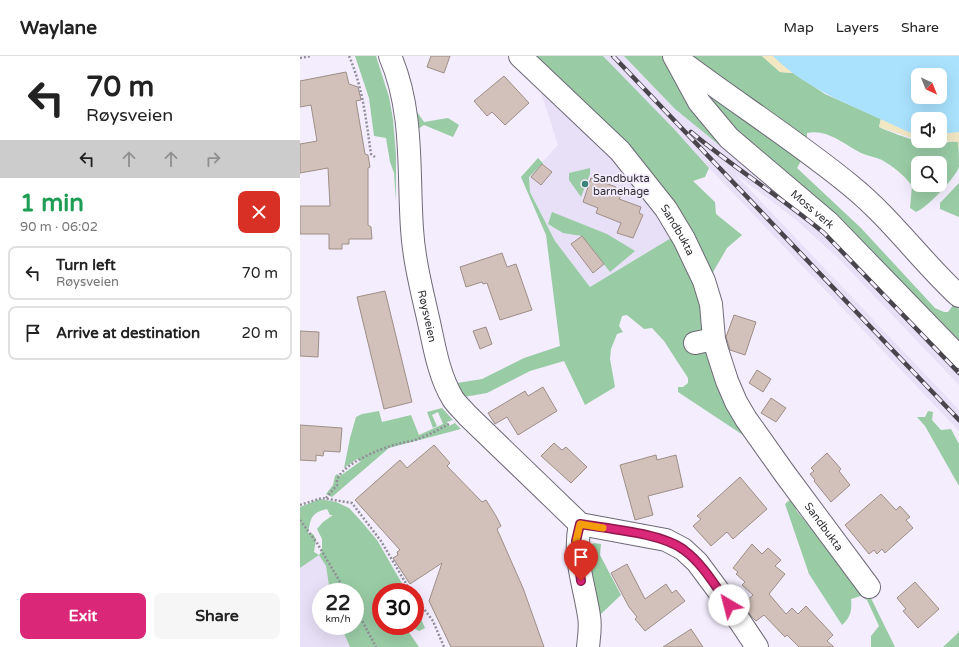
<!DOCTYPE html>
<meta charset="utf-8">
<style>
body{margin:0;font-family:"Varela Round",sans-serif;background:#f6f6f6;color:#222;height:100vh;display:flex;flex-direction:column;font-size:15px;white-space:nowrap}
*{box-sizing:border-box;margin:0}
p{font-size:13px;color:#767676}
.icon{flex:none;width:22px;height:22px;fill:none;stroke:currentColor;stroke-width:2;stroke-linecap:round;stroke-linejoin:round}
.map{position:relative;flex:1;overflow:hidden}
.sheet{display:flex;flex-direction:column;background:#fff;width:300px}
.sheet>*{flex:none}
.top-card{background:#fff;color:#222;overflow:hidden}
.needle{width:26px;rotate:137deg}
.buttons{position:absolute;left:611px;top:12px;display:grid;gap:8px}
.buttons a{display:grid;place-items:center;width:36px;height:36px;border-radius:8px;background:#fff;box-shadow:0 4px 16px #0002;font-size:20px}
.speed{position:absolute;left:12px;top:527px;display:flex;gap:8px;font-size:20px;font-weight:700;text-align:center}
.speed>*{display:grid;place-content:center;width:52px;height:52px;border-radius:50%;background:#fff;box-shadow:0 4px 16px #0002;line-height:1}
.speed small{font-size:10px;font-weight:400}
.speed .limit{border:6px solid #d22;background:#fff;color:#111}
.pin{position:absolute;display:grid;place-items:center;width:34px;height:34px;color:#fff;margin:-41px -17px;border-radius:50% 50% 50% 0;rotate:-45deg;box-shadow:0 0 4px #0007}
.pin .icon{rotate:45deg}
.me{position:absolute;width:44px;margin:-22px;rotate:323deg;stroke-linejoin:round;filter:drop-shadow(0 0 3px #0008)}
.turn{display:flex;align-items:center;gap:14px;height:84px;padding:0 20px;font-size:18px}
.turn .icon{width:52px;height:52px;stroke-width:2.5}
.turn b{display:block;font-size:28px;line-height:34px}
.lanes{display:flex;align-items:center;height:38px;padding:0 20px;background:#0003;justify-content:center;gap:20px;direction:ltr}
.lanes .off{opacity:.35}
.round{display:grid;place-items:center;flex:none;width:42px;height:42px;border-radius:8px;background:#f6f6f6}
.overview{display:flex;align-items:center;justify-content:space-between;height:68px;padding:0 20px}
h1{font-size:24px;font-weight:700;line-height:30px;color:#1e9e55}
.button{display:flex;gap:8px;margin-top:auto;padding:8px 20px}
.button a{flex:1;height:46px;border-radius:8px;background:#db2777;color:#fff;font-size:16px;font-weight:700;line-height:46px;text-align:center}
.button a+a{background:#f6f6f6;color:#222}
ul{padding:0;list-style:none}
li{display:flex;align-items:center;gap:12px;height:54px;margin:0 8px 6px;padding:0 12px;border:2px solid #e0e0e0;border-radius:8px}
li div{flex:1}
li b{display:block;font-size:15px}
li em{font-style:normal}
header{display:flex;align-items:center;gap:24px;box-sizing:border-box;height:56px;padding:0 20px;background:#fff;border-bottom:1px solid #e0e0e0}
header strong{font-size:19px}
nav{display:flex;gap:22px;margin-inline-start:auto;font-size:14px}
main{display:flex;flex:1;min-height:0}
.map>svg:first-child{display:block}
.built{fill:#e8e0f6}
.green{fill:#99cca5;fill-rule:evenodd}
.sand{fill:#f1e7c2}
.water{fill:#aae2fe;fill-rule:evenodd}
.building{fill:#d2c1ba;stroke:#9e8e87}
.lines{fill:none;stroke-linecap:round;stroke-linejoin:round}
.minor-casing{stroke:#6f6977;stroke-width:24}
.path{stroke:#928e99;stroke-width:2.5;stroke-dasharray:2 2;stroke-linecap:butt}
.minor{stroke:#fff;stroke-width:22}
.rail-casing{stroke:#48454c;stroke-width:4.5}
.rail{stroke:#f3edfd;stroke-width:3;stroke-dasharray:9;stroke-linecap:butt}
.route-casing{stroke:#8e194d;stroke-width:10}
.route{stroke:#db2777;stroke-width:7}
.slow{stroke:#f59e0b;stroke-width:7}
.poi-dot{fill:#3e837a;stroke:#f3edfd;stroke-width:1.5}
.labels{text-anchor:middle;stroke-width:3.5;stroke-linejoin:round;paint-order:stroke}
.poi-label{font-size:11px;fill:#322f35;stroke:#f3edfd;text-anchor:start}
.street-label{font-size:11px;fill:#322f35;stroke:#f3edfd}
</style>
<header>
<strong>Waylane</strong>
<nav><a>Map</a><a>Layers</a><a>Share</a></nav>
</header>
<main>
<section class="sheet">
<div class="top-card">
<div class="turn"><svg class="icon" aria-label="left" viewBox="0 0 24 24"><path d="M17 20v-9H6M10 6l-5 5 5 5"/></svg><div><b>70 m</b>Røysveien</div></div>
<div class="lanes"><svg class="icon" aria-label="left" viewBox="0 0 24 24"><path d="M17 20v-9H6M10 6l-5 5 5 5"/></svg><svg class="icon off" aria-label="ahead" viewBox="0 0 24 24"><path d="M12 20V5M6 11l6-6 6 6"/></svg><svg class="icon off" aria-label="ahead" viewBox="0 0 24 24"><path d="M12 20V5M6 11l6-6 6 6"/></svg><svg class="icon off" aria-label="right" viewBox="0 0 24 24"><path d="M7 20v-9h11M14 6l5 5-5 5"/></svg></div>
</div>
<div class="overview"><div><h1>1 min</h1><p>90 m · 06:02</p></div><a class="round" style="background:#d93025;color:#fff"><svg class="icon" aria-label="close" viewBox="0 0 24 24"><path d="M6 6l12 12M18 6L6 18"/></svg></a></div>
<ul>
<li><svg class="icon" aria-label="left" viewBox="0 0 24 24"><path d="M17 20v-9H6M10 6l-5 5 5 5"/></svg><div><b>Turn left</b><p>Røysveien</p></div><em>70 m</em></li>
<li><svg class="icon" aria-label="arrive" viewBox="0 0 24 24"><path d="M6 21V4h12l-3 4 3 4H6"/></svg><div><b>Arrive at destination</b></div><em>20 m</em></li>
</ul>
<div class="button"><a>Exit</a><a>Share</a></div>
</section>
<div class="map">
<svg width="659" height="591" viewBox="0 0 659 591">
<rect width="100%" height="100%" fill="#f3edfd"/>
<g class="built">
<polygon points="303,0 324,0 375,53 429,97 449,110 514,160 659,308 659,329 539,203 494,162 434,117 659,354 659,375"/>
<polygon points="239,30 298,81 376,179 290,231 255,185 230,135 229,121 258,89"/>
<polygon points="19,499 26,510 30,536 21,536 21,570 41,570 50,591 0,591 0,512"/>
</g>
<g class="green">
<polygon points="55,0 76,0 89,41 93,63 96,99 96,145 94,117 90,106 86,82 74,80 69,42"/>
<polygon points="232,0 303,0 374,73 409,112 405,121 393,125 415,146 416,158 442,179 427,192 409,223"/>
<polygon points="324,0 369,0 433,94 429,97 375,53"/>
<path d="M 387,0 L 462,0 L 480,16 L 493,17 L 525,38 L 581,63 L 579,71 C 592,77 624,89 636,88 C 644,88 650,84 658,86 C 659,93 659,104 659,111 C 656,121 626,153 616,156 L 610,152 L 612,130 C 604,119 594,111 582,104 C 575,101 568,100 561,97 C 543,88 528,73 507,77 L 507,84 ZM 618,107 L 640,107 L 640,129 L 618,129 Z"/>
<polygon points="410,36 501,105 497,112 561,172 635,252 644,256 648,256 654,248 659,253 659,296 486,116 442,86 407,42"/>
<polygon points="115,53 124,66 148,62 159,69 153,81 124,69 118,73"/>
<path d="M 238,102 L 243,107 L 229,121 L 230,136 L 255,185 L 290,231 L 376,179 L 402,233 L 407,290 L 498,451 L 496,454 L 520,484 L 527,490 L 546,519 L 565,530 L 595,591 L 571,591 L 571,580 L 579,570 L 567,544 L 561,540 L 551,543 C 552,554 551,561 542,569 L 509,518 L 485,448 L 492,442 L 443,379 L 378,336 L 378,331 L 383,331 L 388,327 L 388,322 L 364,285 L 352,272 L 344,273 L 327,259 L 322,260 L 319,270 L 323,276 L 317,278 L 311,293 L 310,303 L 315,331 L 285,349 L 264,305 L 230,315 L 187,337 L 164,341 L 157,327 L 182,323 L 224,302 L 260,290 L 246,179 L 221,121 Z"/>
<polygon points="290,112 290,118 281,141 269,124 269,117"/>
<polygon points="659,127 659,161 640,153 640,147"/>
<polygon points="252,156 307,178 335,195 310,216 282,180 263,177 248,168"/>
<polygon points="142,352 153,364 147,366 149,370 155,367 161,373 89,392 32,441 26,438 33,429 35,420 37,418 40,420 61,405 57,403 44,412 50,382 56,361 62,358 79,355 82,366 111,359 119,379 143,368 138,356 132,359 137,370 133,372 127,356"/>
<polygon points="628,355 633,356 632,364 641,374 651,373 659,388 659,430 625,370 617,361 625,361"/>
<path d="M 20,443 L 36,446 L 49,452 L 61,465 L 77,484 L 107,536 L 81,536 L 81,570 L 108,570 L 108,575 L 119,591 L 50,591 L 41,570 L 55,570 L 55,536 L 30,536 L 26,510 L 19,499 L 0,512 L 0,451 ZM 27,453 L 30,459 L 33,459 L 23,466 L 17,473 L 22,483 L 22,495 L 19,499 L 14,496 L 16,483 L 13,478 L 8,477 C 11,463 10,457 27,453 Z"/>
<polygon points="294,487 301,488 300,499 321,539 301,558 301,561 299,564 299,591 295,591 285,496 289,490"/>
<polygon points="115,550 125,572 119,575 109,570 115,570"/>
<polygon points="659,574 659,591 643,591 658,577"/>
</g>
<g class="sand">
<polygon points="462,0 473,0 493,17 480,16"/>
<polygon points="581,63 618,80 618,84 579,71"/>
<path d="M 656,75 L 659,76 L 659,94 L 658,86 C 646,83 637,90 621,85 L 640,85 L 640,78 Z"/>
</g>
<path class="water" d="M 473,0 L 659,0 L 659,76 L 640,78 L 640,63 L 618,63 L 618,80 C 603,74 590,67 576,61 C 539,44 502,29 473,0 ZM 618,19 L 640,19 L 640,41 L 618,41 Z"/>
<g class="building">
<polygon points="131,0 150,0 144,17 127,11"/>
<polygon points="46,16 49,28 58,31 61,44 56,45 65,98 68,99 70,111 68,112 68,169 71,171 72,183 49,183 49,188 42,188 42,193 29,193 29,178 0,178 0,150 30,150 28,112 0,117 0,88 17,85 11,49 0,51 0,25"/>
<polygon points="204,20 229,47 205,69 192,56 187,60 174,45"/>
<polygon points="242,108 252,116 241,129 231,121"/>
<polygon points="291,122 316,131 313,137 321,140 319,143 341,151 339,157 343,159 333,182 317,177 321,167 296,157 298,152 283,146"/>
<polygon points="282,180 304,208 293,217 271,188"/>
<polygon points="202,197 207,211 216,208 232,254 200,264 187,227 183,228 182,226 166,231 160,211"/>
<polygon points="85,235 112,346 84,353 57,241"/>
<polygon points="434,259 456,266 445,299 430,294 426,281"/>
<polygon points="186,271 192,288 180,293 173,275"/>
<polygon points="0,275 19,276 18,301 0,300"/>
<polygon points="457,314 471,323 463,336 449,327"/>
<polygon points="243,331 257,355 218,379 207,361 195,368 188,357 225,335 228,340"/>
<polygon points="471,342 486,352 476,366 461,357"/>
<polygon points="0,369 42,372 40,396 24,395 23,400 16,399 16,405 0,404"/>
<polygon points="254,387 262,394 266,391 287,411 271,427 241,400"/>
<polygon points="134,389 150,407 147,410 182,446 186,444 196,460 201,470 197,473 223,532 244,591 151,591 129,545 142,507 110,528 93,502 98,499 97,496 100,494 55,444 100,404 107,412"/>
<polygon points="527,397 541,413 539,415 550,429 531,446 514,425 515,424 510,418 514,415 511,412"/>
<polygon points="356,399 357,404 376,399 383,431 348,440 353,459 335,464 320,409"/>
<polygon points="440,421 467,453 433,483 427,476 411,490 393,470 401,463 397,460"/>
<polygon points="581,438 596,454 600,450 610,461 606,464 613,472 585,497 582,493 577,498 574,494 569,498 545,469"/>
<polygon points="452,488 462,498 468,492 481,504 475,510 485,518 469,538 486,558 492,552 498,558 506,550 533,579 527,585 534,591 499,591 487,579 485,581 464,559 456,565 452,561 443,548 453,539 442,529 445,526 436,518 438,516 433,512"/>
<polygon points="327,508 345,543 366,528 372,537 376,534 385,545 345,575 335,563 337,561 329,551 311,517"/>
<polygon points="615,526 639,553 618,572 603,555 606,553 597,542"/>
<polygon points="391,573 403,591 363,591"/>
</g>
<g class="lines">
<g class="minor-casing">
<g id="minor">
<path id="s1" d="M 90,0 C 114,55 108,115 112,173 C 114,206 123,239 130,271 C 135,295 140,322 153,343 C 157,349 163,354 167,359 L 280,468 L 366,484 L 383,493 L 397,506 L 429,549 L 457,591"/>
<path id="s2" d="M 220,0 L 320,95 L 366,153 L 384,183 L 404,225 L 411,248 L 414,283 L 417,294 L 427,325 L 436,346 L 446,363 L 485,418 L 569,531"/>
<path id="s3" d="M 374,0 L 399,46 L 429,82 L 529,167 L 659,301"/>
<path d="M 378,3 C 435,46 495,84 550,129 C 591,162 621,205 659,240"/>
<polyline points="395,287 414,283"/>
<path d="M 280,468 C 273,502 284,527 289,560 C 291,570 289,581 288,591"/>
</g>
</g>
<g class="path">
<path d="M 49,0 C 63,32 66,64 71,98 L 75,101"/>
<polyline points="0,2 11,0"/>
<path d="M 26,442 L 37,429 C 33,411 82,392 97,388 C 103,386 109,386 115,384 C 127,380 138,374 149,368"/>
<polyline points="0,449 22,442 52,447 81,485 111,536"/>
<polyline points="0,464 17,487 46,536"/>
<polyline points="115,541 133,565 144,591"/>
<polyline points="55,551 76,591"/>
</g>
<use href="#minor" class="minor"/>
<g class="rail-casing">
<g id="rail">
<polyline points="313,0 659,364"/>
<path d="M 391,76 C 434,112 481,141 524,177 L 659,317"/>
</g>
</g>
<use href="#rail" class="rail"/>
</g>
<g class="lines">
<g class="route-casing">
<path id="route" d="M 281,525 L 276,485 L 280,468 C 309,473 362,477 384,494 C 403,508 415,530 429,549"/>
</g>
<use href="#route" class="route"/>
<polyline class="slow" points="277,491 276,485 280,468 303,472"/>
</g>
<circle class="poi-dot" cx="285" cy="128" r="4"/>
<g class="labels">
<g class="poi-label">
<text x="293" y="126">Sandbukta<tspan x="293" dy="13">barnehage</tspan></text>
</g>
<g class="street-label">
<text dy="4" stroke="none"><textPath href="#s3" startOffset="209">Moss verk</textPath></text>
<text dy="4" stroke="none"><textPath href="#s2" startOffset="236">Sandbukta</textPath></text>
<text dy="4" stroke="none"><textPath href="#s1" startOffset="264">Røysveien</textPath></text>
<text dy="4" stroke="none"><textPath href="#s2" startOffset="572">Sandbukta</textPath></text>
</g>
</g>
</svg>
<div class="buttons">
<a><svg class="needle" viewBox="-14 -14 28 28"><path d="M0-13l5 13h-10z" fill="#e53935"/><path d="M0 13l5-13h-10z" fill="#767676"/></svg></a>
<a><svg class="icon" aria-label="sound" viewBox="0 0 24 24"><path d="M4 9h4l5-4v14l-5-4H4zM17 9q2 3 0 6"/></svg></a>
<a><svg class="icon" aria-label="search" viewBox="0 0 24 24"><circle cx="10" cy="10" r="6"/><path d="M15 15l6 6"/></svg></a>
</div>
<div class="speed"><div>22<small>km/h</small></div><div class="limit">30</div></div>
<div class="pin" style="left:281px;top:525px;background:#d93025"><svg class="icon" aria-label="arrive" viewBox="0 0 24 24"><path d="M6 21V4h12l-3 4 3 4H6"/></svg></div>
<svg class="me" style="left:429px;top:549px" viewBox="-20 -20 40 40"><circle r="19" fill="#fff"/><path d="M0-13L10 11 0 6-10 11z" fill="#db2777"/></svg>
</div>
</main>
